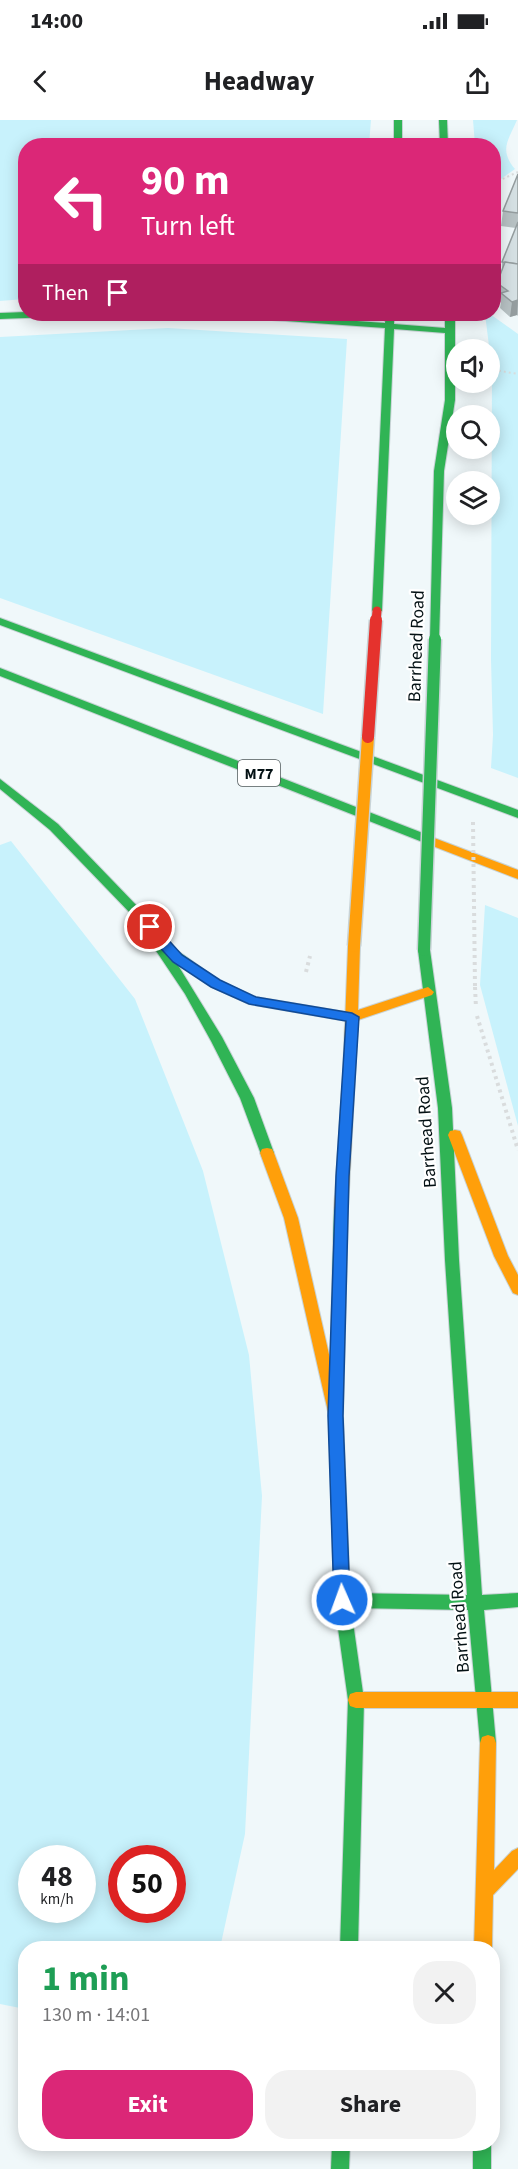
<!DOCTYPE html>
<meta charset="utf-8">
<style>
body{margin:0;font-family:"Source Sans 3",sans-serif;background:#f2f2f2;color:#202124;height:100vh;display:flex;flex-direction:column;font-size:22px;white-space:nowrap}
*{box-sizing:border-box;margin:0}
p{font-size:20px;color:#757577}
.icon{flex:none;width:33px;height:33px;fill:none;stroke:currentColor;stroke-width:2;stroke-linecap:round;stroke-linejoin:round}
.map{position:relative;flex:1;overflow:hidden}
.drawer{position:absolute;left:18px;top:1821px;width:482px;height:210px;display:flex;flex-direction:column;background:#fff;border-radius:24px;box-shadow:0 3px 15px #0003}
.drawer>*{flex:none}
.hud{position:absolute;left:18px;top:18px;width:483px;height:183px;border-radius:24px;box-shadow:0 3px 15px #0003;background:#db2777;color:#fff;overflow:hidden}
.fabs{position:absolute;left:446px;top:219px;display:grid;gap:12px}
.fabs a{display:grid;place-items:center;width:54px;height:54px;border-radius:50%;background:#fff;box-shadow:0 3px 15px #0003;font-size:30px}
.speed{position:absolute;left:18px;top:1725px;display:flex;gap:12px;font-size:30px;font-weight:700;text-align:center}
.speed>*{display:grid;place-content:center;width:78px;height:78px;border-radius:50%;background:#fff;box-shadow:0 3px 15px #0003;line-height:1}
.speed small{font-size:15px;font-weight:400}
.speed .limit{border:9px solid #d22;background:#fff;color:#111}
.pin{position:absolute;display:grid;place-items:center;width:51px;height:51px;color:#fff;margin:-26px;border:3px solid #fff;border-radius:50%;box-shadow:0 2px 6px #0007}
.me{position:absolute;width:66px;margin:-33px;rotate:358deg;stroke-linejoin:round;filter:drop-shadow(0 0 4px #0008)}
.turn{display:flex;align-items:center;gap:21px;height:126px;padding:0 24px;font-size:27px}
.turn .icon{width:78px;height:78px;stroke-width:2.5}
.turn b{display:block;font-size:42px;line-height:51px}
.then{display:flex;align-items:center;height:57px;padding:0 24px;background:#0003;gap:12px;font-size:22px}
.round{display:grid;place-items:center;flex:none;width:63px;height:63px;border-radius:24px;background:#f2f2f2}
.summary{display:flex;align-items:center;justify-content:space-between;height:102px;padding:0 24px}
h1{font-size:36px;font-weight:700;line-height:45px;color:#1e9e55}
.button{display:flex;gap:12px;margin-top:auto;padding:12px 24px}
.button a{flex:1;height:69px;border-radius:24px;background:#db2777;color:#fff;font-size:24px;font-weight:700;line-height:69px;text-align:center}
.button a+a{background:#f2f2f2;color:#202124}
.status{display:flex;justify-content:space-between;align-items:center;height:42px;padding:0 30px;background:#fff;direction:ltr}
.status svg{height:16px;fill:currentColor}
header{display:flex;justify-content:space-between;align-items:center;height:78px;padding:0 24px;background:#fff;font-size:27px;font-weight:700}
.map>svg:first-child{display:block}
.green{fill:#c8f2fc;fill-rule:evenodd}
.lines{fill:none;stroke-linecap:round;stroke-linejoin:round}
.fast-casing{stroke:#c8d3d6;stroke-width:2}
.slow-casing{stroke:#c8d3d6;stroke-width:2}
.path-far1{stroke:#d9dcdd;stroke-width:2;stroke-dasharray:2 3;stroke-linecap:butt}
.path{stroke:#d9dcdd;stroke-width:4;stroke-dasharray:3 4;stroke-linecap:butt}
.fast{fill:#30b455;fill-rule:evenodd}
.slow{fill:#ff9f0a;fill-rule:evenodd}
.fast-bridge-casing{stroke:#c8d3d6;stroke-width:15;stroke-linecap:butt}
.slow-bridge-casing{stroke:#c8d3d6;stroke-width:15;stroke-linecap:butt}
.jam-bridge-far1-casing{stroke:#c8d3d6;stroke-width:11;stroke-linecap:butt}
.jam-bridge-casing{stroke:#c8d3d6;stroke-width:15;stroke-linecap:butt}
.path-bridge{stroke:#d9dcdd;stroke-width:4;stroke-dasharray:3 4;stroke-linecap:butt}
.fast-bridge{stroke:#30b455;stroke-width:12}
.slow-bridge{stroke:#ff9f0a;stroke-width:12}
.jam-bridge-far1{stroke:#e5322d;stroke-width:9}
.jam-bridge{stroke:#e5322d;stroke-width:12}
.wall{fill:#b7c1c3}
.shaded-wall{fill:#959d9f}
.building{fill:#d5e0e3;stroke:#959d9f;stroke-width:1.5}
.route{fill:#1a73e8;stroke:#114b97;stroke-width:1.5}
.labels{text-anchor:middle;stroke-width:4.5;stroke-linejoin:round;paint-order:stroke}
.shield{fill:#fff;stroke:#4f585a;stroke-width:1.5}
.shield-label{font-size:16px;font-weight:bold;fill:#041114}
.street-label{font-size:18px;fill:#041114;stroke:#fff}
</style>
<div class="status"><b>14:00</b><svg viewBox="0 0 49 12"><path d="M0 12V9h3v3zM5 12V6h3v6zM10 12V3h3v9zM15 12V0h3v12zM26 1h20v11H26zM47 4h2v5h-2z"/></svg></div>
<header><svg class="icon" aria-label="back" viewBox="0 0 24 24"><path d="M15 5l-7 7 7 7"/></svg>Headway<svg class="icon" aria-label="share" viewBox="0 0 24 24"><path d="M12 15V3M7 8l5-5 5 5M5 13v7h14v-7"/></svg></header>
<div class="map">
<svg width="518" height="2049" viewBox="0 0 518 2049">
<rect width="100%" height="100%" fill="#f0f8fa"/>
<g class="green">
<polygon points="0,0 371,0 369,25 26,26 25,179 0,181"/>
<path d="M 473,0 L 517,0 C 508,21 499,30 515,49 L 494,64 L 494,26 L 475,25 Z"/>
<polygon points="485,194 490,194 518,214 518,658 491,648 493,615 491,540 492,250"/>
<polygon points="168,208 347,219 323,594 0,478 0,217"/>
<path d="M 11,721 L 135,879 L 203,1051 L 249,1235 L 262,1376 L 245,1714 L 220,1828 L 26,1828 L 25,1889 L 0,1884 L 0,725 ZM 32,1738 L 82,1738 L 82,1790 L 32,1790 ZM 122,1738 L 172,1738 L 172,1790 L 122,1790 Z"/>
<polygon points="485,785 518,798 518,1006 480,865"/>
</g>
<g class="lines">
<g class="fast-casing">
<g id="fast">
<rect x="394" y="0" width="8" height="26"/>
<polygon points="439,0 447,0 448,26 440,26"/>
<polygon points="26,192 26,194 56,194 51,197 0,199 0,193"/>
<polygon points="223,194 258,194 385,203 386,194 394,194 394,204 445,208 445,194 455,194 455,280 444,351 439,521 435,522 430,519 434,351 445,280 445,213 394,209 382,491 377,494 372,491 385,208 228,197"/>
<polygon points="0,498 518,690 518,698 0,505"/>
<polygon points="0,548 433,717 435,720 429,724 425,723 0,556"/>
<polygon points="0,659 58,704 140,789 169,832 174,829 178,831 220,861 256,877 357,894 358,897 357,900 352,902 249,884 212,867 176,842 222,917 254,978 274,1033 272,1037 262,1037 240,978 211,921 185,874 132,795 50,710 0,669"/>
<polygon points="424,825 430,830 452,988 459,1140 482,1475 518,1473 518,1487 484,1490 496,1623 494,1629 488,1631 482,1629 480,1623 468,1490 351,1488 364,1580 358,1828 340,1828 348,1580 334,1480 329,1296 334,1089 336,1085 346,1085 348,1089 343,1296 350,1473 467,1475 445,1140 438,988 418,830"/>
<polygon points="332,2024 350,2024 349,2049 331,2049"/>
<rect x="473" y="2024" width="18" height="25"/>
</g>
</g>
<g class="slow-casing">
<g id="slow">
<polygon points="429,716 518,750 518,759 425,723 423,720"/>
<polygon points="354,821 360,826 358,890 428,867 434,872 432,875 358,900 348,1089 346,1093 336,1093 334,1089 343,955 348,826"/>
<polygon points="455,1010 460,1011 462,1015 508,1136 518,1155 518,1175 513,1173 494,1136 448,1015 450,1011"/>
<polygon points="267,1028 272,1029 274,1033 298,1098 343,1296 341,1301 336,1303 331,1301 329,1296 284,1098 260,1033 262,1029"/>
<polygon points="356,1572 518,1572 518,1588 356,1588 350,1586 348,1580 350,1574"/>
<polygon points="488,1615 494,1617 496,1623 494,1750 512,1731 518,1728 518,1749 493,1775 492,1828 474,1828 480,1623 482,1617"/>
</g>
</g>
<g class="path-far1">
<polyline points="494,70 498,61 518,52"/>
<polyline points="489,249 518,254"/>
</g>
<g class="path">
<polyline points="306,852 310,836"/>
<polyline points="475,867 476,888"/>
<polyline points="477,896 518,1030"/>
</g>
<use href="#fast" class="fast"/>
<use href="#slow" class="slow"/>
<g class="fast-bridge-casing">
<polyline id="fast-bridge" points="424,830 435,519"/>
</g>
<g class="slow-bridge-casing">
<polyline id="slow-bridge" points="354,826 368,617"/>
</g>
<g class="jam-bridge-far1-casing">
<polyline id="jam-bridge-far1" points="376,501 377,491"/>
</g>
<g class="jam-bridge-casing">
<polyline id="jam-bridge" points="368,617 376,500"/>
</g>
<polyline class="path-bridge" points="473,702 475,867"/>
<use href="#fast-bridge" class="fast-bridge"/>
<use href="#slow-bridge" class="slow-bridge"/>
<use href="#jam-bridge-far1" class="jam-bridge-far1"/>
<use href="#jam-bridge" class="jam-bridge"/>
</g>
<polygon class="wall" points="518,54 518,196 517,195 510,197 500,188 501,182 496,178 497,163 502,151 502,142 516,108 501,106 503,91"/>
<polygon class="shaded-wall" points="518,180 517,195 510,197 512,182"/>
<g class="building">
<polygon points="518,54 518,93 503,91"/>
<polygon points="518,102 518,144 502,142"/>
<polygon points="505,142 518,144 518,180 512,182 501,173 508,171 497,163"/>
</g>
<polygon class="route" points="150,803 154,804 182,835 220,860 256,877 352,893 359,897 349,1056 343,1296 350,1480 347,1485 342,1488 336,1485 334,1480 328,1296 336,1056 346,901 249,884 211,867 173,842 145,811 143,807"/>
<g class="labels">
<rect class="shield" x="238" y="640" width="42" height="26" rx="4.5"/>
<g class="shield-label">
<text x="259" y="659">M77</text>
</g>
<g class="street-label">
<text transform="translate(416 526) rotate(-88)" y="6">Barrhead Road</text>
<text transform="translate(426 1012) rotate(-94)" y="6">Barrhead Road</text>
<text transform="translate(459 1497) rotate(-94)" y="6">Barrhead Road</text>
</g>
</g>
</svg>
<div class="fabs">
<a><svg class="icon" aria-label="sound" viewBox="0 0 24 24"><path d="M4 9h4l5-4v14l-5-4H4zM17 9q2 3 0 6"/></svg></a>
<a><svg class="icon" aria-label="search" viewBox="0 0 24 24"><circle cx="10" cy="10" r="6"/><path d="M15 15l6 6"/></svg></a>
<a><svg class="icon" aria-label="layers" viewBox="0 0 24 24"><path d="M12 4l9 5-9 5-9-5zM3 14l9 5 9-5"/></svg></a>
</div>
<div class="speed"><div>48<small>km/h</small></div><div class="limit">50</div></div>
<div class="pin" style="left:150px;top:807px;background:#d93025"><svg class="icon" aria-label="arrive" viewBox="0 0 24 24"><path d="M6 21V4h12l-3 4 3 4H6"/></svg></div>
<svg class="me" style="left:342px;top:1480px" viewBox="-20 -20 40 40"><circle r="17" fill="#1a73e8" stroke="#fff" stroke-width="3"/><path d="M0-11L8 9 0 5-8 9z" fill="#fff"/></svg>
<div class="hud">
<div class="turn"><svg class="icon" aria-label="left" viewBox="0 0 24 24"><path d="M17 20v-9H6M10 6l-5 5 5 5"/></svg><div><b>90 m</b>Turn left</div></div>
<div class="then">Then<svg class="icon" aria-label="arrive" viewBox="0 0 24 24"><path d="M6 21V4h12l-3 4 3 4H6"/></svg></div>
</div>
<section class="drawer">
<div class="summary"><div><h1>1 min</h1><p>130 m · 14:01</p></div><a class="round"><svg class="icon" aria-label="close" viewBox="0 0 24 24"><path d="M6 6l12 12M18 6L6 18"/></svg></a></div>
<div class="button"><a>Exit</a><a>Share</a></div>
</section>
</div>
